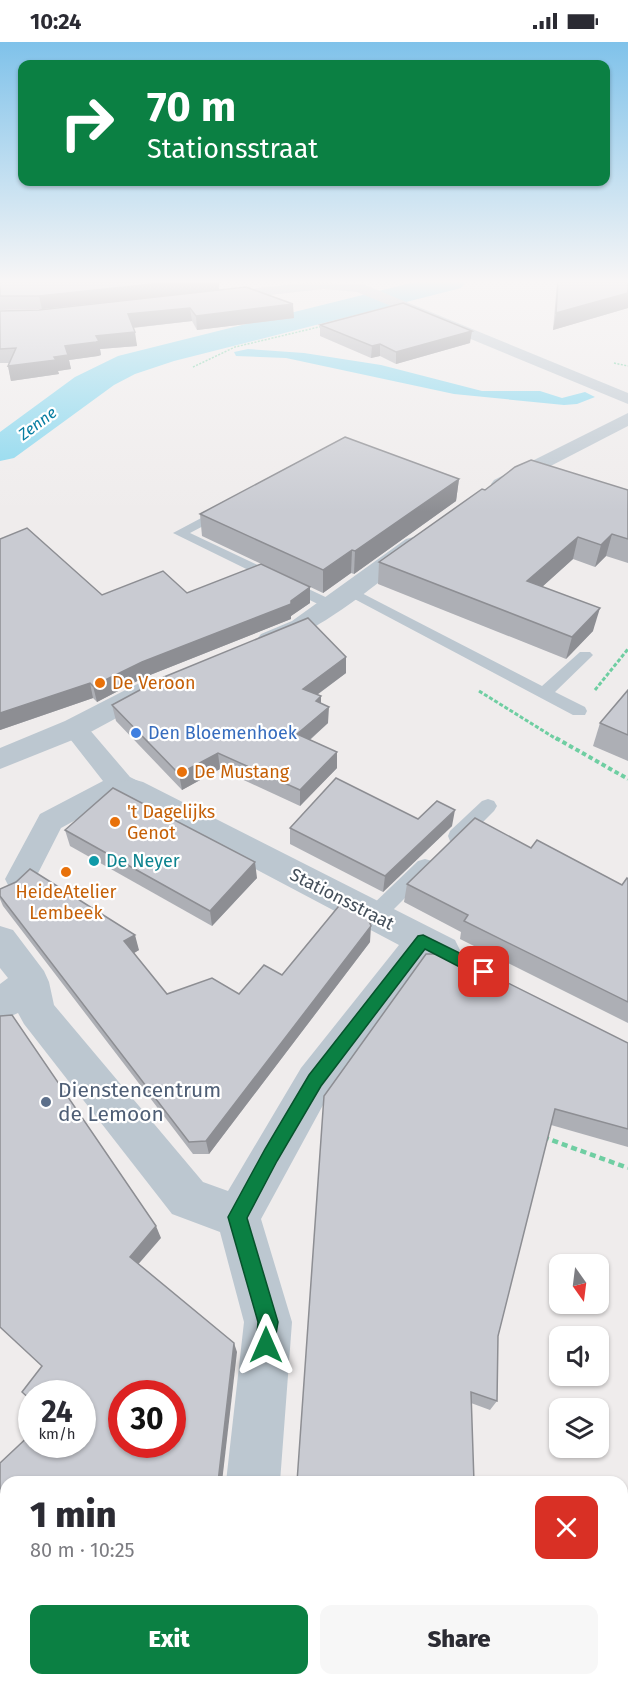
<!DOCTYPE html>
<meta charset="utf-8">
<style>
body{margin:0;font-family:"Fira Sans",sans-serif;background:#f7f7f7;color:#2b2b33;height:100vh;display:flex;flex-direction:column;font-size:22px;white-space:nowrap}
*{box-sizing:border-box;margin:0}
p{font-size:20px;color:#7c7c81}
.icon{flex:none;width:33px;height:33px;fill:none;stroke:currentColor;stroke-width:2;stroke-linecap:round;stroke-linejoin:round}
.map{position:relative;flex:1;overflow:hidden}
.panel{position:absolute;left:0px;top:1434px;width:628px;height:210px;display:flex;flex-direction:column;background:#fff;border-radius:18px 18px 0 0;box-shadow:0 2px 4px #0004}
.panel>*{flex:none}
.guide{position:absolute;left:18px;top:18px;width:592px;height:126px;border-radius:12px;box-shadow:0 2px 4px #0004;background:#0b8043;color:#fff;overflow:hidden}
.needle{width:39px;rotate:166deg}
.controls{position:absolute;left:549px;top:1212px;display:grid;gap:12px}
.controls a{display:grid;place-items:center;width:60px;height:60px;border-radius:12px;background:#fff;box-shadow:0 2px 4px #0004;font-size:30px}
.speed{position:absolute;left:18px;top:1338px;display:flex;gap:12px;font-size:30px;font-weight:700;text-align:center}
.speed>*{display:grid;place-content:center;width:78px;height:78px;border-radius:50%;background:#fff;box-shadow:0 2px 4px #0004;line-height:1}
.speed small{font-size:15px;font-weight:400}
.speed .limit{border:9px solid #d22;background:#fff;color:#111}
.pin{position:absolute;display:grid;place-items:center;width:51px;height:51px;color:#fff;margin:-26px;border-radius:12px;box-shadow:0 3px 9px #0006}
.me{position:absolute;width:66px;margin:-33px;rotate:0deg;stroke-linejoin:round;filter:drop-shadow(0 0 4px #0008)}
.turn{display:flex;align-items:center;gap:21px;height:126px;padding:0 30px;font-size:27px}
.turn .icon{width:78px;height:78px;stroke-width:2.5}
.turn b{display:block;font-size:42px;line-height:51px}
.round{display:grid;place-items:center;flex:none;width:63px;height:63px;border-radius:12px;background:#f7f7f7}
.summary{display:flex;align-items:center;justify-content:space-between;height:102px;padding:0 30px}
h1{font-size:36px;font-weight:800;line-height:45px}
.cta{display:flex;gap:12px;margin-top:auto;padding:12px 30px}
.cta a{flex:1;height:69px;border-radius:12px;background:#0b8043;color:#fff;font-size:24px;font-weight:800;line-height:69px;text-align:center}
.cta a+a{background:#f7f7f7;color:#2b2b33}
.status{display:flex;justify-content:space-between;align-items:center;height:42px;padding:0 30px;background:#fff;direction:ltr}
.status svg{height:16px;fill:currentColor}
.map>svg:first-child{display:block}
.water{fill:#83d6ee}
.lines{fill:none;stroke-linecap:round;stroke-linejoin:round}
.river{fill:#83d6ee;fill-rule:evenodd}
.path-far4{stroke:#6fcea2;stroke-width:1.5;stroke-dasharray:2 1.5;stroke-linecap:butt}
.path-far3{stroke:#6fcea2;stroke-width:3;stroke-dasharray:4 2;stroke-linecap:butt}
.path-far2{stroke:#6fcea2;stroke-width:4;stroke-dasharray:4.5 3;stroke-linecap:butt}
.path-far1{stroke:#6fcea2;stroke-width:4.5;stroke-dasharray:6 4;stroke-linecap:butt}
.path{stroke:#6fcea2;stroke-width:6;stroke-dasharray:8 4.5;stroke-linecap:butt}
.service{fill:#bcc7d0;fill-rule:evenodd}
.pedestrian{fill:#bcc7d0;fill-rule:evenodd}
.minor{fill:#bcc7d0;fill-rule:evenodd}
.wall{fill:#adafb5}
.shaded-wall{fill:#8d8e93}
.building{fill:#c9cbd2;stroke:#8d8e93;stroke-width:1.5;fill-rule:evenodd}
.route{fill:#0b8043;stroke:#07532c;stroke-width:1.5}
.food-dot{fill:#e8710a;stroke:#fff;stroke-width:2}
.shop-dot{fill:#3f7fe0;stroke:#fff;stroke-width:2}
.culture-dot{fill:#0f9aa8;stroke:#fff;stroke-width:2}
.service-dot{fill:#5c6f8a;stroke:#fff;stroke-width:2}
.labels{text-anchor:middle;stroke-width:4.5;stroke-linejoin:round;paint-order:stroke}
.far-water-label{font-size:16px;font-style:italic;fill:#087ea2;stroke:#fff}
.food-label{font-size:18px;fill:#c56008;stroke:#fff;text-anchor:start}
.shop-label{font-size:18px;fill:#366cbe;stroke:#fff;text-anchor:start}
.culture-label{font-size:18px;fill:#0d838f;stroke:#fff;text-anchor:start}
.street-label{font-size:18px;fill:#444f5a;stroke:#fff}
.near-service-label{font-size:21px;fill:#4e5e75;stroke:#fff;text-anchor:start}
</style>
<div class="status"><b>10:24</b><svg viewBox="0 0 49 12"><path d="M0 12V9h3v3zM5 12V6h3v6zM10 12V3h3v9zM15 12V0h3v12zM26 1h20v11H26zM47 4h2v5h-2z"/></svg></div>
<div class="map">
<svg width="628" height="1644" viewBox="0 0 628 1644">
<rect width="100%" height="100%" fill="#efecec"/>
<polygon class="water" points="248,307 304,311 381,323 482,349 540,349 562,356 585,350 595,355 577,362 564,363 454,352 286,316 236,314 234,310"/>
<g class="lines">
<polygon class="river" points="415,240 466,240 461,246 174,319 135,332 114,343 14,416 0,419 0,390 75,335 118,314"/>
<g class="path-far4">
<polyline points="614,321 628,324"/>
<polyline points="193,325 235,305 323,284"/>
</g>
<g class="path-far3">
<polyline points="595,648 628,607"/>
<polyline points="479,649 558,698"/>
</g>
<polyline class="path-far2" points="556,696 628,737"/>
<polyline class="path-far1" points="543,1095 628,1126"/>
<polyline class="path" points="622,1587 628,1589"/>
<g class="service">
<polygon points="222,465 226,466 228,469 226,472 190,491 336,560 338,563 336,566 326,566 173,491"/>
<polygon points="350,545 542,644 580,610 590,610 593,613 590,616 555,650 585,665 587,669 585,673 573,673 345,552 343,549 345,546"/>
<polygon points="488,757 494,759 497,764 494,769 464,799 457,801 450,799 448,794 450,789 482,759"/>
<polygon points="425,817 432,819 435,824 432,829 381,880 374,882 367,880 364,874 367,868 418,819"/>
</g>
<polygon class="pedestrian" points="80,684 89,687 130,735 142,741 146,748 142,755 132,758 120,754 61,786 31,845 20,849 9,845 5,837 40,772 103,739 67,693 71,687"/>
<g class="minor">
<polygon points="313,240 365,243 628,351 628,362 357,250 324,247 215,259 208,255 215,251"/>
<polygon points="628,371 628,384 508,446 501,448 494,446 491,442 494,438"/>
<path d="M 414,495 L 422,497 L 425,502 L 422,507 C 391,530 297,611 261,602 L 257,597 L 261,592 L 292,579 L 406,497 Z"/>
<polygon points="153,637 163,639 167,645 163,651 85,693 0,727 0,706 65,679 143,639"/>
<polygon points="132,737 143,740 455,898 460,908 455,918 442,923 429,918 329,1052 261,1177 292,1280 280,1440 226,1440 244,1280 220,1190 172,1172 24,982 18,971 0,979 0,942 8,936 0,926 0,884 13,888 44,929 49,940 54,963 203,1140 228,1149 301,1026 399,903 121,756 117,748 121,740"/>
<rect x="207" y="1638" width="60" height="6"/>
</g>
</g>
<g class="wall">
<polygon points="0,240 219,248 42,267 0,268"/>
<polygon points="557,240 628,240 628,266 553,288"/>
<polygon points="246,245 294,276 197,288 192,279 133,286 137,304 100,307 101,313 98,314 69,318 71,327 58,329 59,332 11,339 8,324 9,321 0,321 0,269 39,268"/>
<polygon points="320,283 470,301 396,322 380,314 371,316 320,294"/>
<polygon points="459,437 456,459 354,532 351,531 323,551 202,494 200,472"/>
<polygon points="485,448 628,448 628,521 606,514 595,525 573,517 542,545 593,589 566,617 378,542 379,520"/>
<polygon points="0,497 102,553 187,551 310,561 291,574 291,577 145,635 97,660 93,656 0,688"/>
<polygon points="346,615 346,631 317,653 321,654 321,661 328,681 310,698 337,710 337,726 300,764 220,727 182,748 116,679 112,663"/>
<polygon points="628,648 628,719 593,704 600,681"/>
<polygon points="418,777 452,784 383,850 290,802 290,786"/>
<polygon points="65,788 257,836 212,884 70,804"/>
<polygon points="531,806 622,843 628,837 628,981 460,897 461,890 404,860 407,842"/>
<polygon points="0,847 139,908 134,911 167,952 239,952 282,933 370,900 209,1112 193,1112 3,864 0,857"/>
<polygon points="628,1001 628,1105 551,1083 498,1294 497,1359 490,1368 471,1361 324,1054"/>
<polygon points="370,1638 516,1638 521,1639 520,1644 369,1644"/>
</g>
<g class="shaded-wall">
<polygon points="170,240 219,240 219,248 42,267 39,254"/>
<polygon points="628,251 628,266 553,288 556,271"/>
<polygon points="293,262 294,276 197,288 196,274"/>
<polygon points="190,266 192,279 130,286 128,272"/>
<polygon points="472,289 470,301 396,322 396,310"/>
<polygon points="135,290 137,304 100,307 101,313 98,314 69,318 71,327 58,329 59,332 11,339 8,324 96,294"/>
<polygon points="380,302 380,314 371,316 372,304"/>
<polygon points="459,437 456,459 354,532 355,509"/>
<polygon points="612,492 606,514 595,525 601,503"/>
<polygon points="578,495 573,517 523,562 527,539"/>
<polygon points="352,508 351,531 323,551 323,528"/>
<polygon points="310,545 310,561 291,574 291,577 145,635 97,660 93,644 142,620 291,559"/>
<polygon points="600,566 593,589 566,617 572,595"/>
<polygon points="346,615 346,631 303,663 303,647"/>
<polygon points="90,641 93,656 0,688 0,671"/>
<polygon points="321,654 321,670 316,659"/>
<polygon points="329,665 328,681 298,708 297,692"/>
<polygon points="337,710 337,726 300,764 300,748"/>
<polygon points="218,711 220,727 182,748 179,732"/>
<polygon points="455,768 452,784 383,850 385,834"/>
<polygon points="255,820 257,836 212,884 210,869"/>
<polygon points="371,884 370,900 209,1112 206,1099"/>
<polygon points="135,893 139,908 129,914 124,899"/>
<polygon points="156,1184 161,1196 135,1226 130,1215"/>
<polygon points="234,1301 237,1310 222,1440 218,1440"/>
<polygon points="6,1591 6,1603 0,1609 0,1597"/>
</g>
<g class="building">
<polygon points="0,240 170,240 39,254 0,254"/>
<polygon points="558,240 628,240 628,251 556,271"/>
<polygon points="246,245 293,262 196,274 190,266 128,272 135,290 96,294 99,299 96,300 65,304 68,313 54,315 56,318 8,324 16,306 0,307 0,269 39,268"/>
<polygon points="403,261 472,289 396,310 380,302 372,304 320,283"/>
<polygon points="345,395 459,437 355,509 352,508 323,528 200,472"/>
<polygon points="531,418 628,448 628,497 612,492 601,503 578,495 527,539 600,566 572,595 379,520 482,447 485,448 515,425"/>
<polygon points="27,486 102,553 163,529 187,551 261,522 310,545 291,559 291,562 142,620 93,644 90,641 0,671 0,497"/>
<polygon points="308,576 346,615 303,647 321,654 316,659 329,665 297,692 337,710 300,748 218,711 179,732 112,663 164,635"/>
<polygon points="628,648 628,693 600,681"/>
<polygon points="336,736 418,777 437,759 455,768 385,834 290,786"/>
<polygon points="113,746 255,820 210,869 65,788"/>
<polygon points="475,776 531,806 537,798 622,843 627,836 628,837 628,960 464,879 468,873 407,842"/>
<polygon points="30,827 135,893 124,899 167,952 212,936 239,952 264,923 282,933 343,859 366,871 371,884 206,1099 189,1100 0,854 0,847 16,840"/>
<polygon points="440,907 628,1001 628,1087 555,1067 498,1294 497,1359 471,1350 474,1440 297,1440 324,1054 426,912 436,912"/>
<path d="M 12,973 L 156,1184 L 130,1215 L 234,1301 L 218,1440 L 6,1440 L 6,1591 L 0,1597 L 0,1421 L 32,1391 L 32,1402 L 82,1402 L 82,1352 L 32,1352 L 32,1359 L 22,1350 L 42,1324 L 0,1285 L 0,974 ZM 122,1352 L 172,1352 L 172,1402 L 122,1402 Z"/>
<polygon points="373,1638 504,1638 521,1639 520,1644 372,1644"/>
</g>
<linearGradient id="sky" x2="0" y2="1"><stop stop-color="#7fc2ea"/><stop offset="0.51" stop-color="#f8f6f6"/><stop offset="1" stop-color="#f8f6f6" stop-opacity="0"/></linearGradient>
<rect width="628" height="470" fill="url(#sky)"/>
<polygon class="route" points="423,893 490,926 492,930 490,935 484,936 479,935 425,907 321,1044 277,1119 247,1176 278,1280 273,1310 266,1313 259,1310 256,1303 258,1280 228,1175 265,1107 309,1033 418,894"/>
<g class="food-dot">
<circle cx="100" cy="641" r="6"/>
<circle cx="182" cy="730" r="6"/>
<circle cx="115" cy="780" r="6"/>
<circle cx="66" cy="830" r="6"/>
</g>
<circle class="shop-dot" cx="136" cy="691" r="6"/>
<circle class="culture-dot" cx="94" cy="819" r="6"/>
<circle class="service-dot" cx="46" cy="1060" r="6"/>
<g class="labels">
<g class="far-water-label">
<text transform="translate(37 381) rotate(-37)" y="6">Zenne</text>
</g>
<g class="food-label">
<text x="112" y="647">De Veroon</text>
<text x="194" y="736">De Mustang</text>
<text x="127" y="776">'t Dagelijks<tspan x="127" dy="21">Genot</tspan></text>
<text x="66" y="856" text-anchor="middle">HeideAtelier<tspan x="66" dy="21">Lembeek</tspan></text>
</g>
<g class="shop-label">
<text x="148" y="697">Den Bloemenhoek</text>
</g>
<g class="culture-label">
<text x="106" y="825">De Neyer</text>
</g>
<g class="street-label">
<text transform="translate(342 857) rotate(27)" y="6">Stationsstraat</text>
</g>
<g class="near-service-label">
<text x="58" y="1055">Dienstencentrum<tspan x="58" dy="24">de Lemoon</tspan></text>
</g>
</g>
</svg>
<div class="controls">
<a><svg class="needle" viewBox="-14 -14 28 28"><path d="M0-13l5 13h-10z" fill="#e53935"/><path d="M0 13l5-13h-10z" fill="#7c7c81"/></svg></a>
<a><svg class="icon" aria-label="sound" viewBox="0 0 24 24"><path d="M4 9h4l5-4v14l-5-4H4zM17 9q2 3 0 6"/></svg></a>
<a><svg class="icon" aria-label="layers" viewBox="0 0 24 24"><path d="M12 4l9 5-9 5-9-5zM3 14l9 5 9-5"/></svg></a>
</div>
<div class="speed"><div>24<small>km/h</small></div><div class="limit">30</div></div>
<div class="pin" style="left:484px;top:930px;background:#d93025"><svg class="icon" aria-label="arrive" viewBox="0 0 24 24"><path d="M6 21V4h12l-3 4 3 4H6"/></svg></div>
<svg class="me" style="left:266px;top:1303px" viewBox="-20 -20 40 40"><path d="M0-17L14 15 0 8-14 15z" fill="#0b8043" stroke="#fff" stroke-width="4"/></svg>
<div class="guide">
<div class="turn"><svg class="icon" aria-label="right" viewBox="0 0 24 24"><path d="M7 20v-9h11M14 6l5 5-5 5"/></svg><div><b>70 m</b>Stationsstraat</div></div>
</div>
<section class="panel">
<div class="summary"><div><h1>1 min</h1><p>80 m · 10:25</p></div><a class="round" style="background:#d93025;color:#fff"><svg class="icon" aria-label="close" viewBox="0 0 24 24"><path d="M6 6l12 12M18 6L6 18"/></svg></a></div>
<div class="cta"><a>Exit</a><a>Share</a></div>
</section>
</div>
